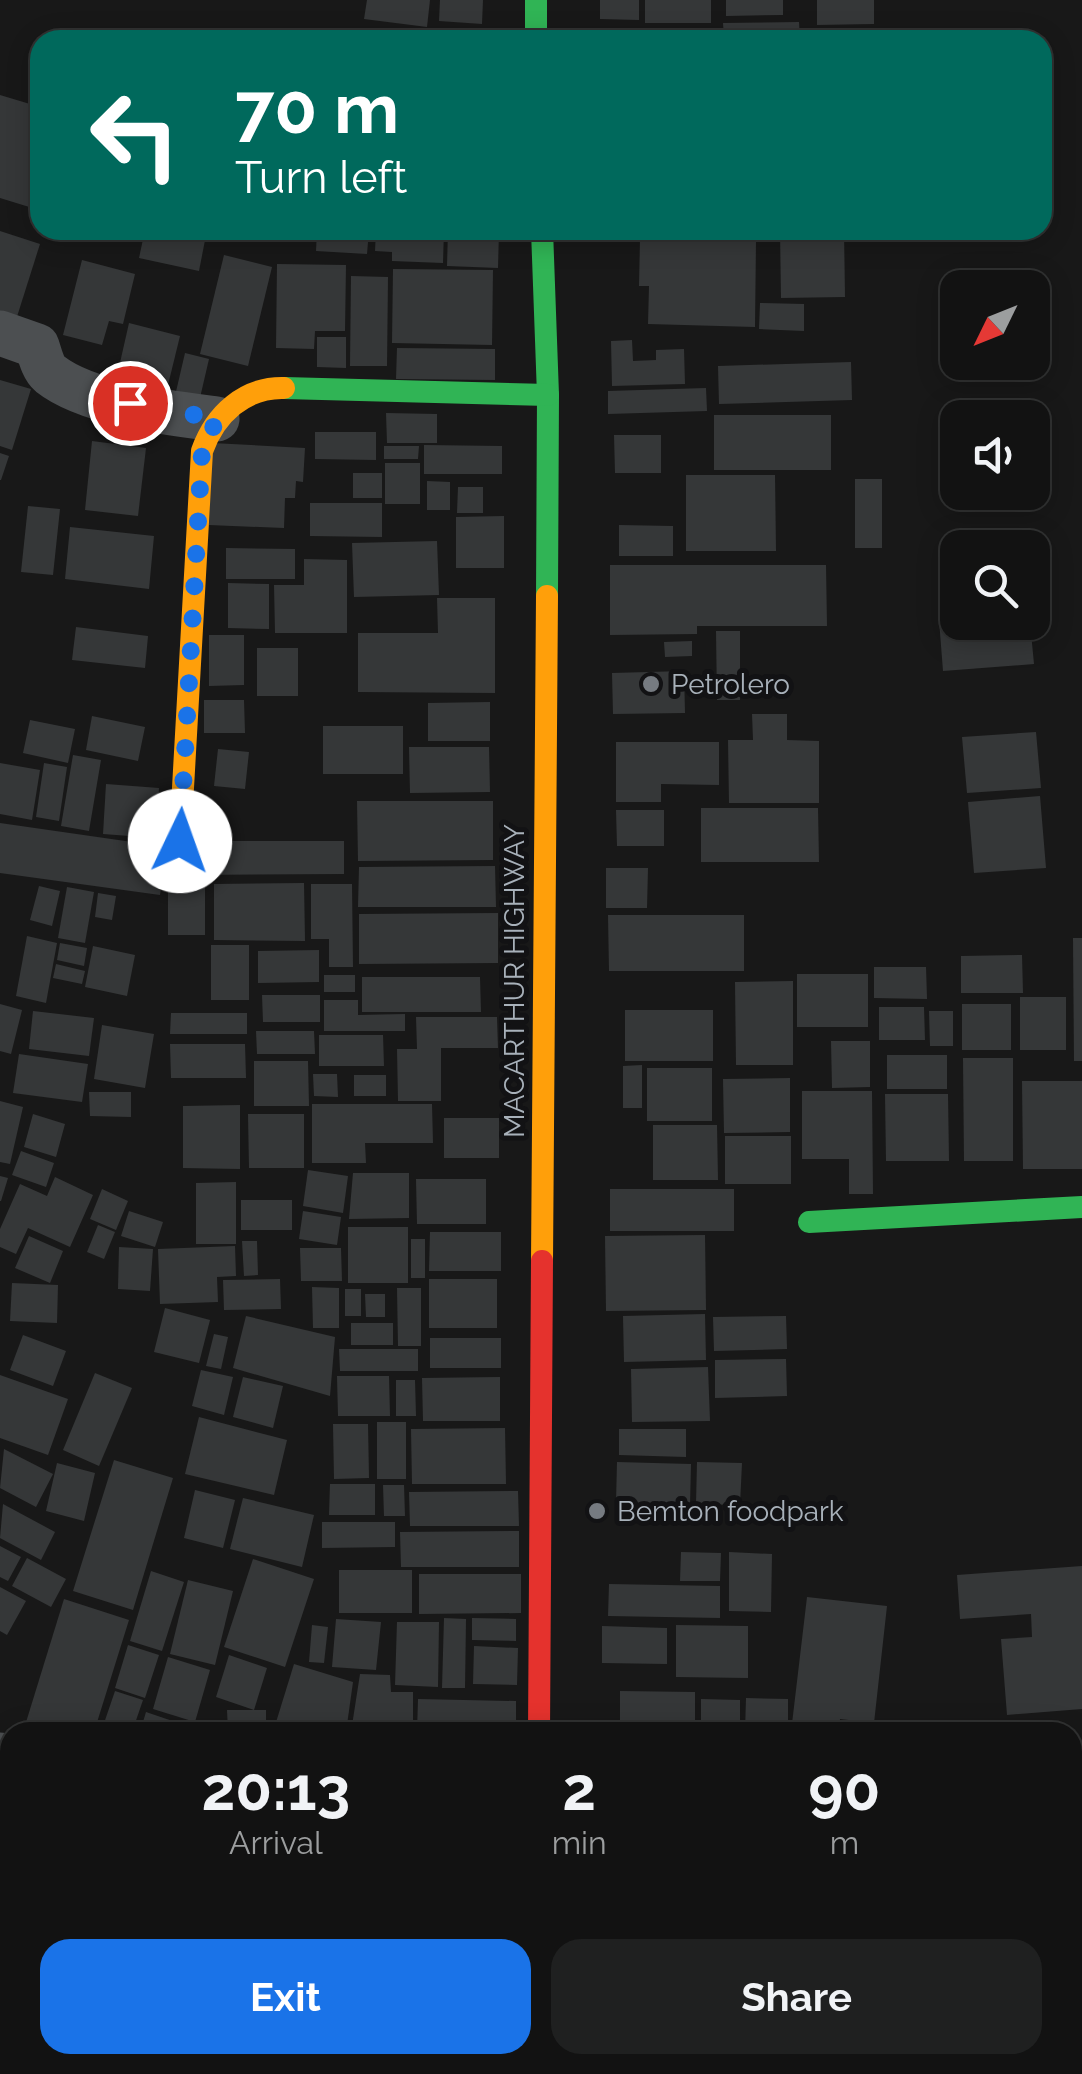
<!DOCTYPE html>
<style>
body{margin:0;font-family:Raleway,sans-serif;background:#1f2020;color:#f1f3f6;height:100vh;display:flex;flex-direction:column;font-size:38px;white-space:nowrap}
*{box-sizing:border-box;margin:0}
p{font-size:32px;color:#9c9e9f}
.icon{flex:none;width:55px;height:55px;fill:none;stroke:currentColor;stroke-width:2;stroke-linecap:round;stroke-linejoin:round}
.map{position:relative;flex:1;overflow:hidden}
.details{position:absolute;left:0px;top:1722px;width:1082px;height:352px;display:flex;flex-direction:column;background:#121212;border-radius:30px 30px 0 0;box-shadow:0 5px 25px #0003,0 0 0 2px #313232}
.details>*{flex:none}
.hud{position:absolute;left:30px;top:30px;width:1022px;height:210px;border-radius:30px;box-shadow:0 5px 25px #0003,0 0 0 2px #313232;background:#00695c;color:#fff;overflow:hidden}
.needle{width:65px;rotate:227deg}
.fabs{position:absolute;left:940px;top:270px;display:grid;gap:20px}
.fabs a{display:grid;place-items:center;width:110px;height:110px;border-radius:20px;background:#121212;box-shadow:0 5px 25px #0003,0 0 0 2px #313232;font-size:50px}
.pin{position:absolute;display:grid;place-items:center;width:85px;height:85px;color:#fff;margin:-42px;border:5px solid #fff;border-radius:50%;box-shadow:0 2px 10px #0007}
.me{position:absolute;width:110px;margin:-55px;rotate:3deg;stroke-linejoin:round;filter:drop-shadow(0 0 8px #0008)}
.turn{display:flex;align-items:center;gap:35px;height:210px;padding:0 40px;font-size:45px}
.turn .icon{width:130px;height:130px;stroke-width:2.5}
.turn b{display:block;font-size:70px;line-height:85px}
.eta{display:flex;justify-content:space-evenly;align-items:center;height:170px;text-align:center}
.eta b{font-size:60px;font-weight:700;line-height:70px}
.cta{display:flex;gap:20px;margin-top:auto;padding:20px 40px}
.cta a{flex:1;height:115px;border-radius:30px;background:#1a73e8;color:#fff;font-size:40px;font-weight:700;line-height:115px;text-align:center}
.cta a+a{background:#1f2020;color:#f1f3f6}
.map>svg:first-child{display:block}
.building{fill:#353738}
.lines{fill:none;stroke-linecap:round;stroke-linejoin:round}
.street{stroke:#4c4f51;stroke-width:45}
.fast{stroke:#30b455;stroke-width:22}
.slow{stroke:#ff9f0a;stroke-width:22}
.jam{stroke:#e5322d;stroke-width:22}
.route{stroke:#1a73e8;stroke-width:18;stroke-dasharray:0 32.4}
.poi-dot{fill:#767b81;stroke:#121214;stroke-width:4}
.labels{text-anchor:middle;stroke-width:10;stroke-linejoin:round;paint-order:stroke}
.poi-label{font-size:28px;fill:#a8b1ba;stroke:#121214;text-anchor:start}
.street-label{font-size:28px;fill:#a8b1ba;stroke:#121214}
</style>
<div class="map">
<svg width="1082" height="2074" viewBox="0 0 1082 2074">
<rect width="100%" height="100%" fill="#181818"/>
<g class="building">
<polygon points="367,0 430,0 427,27 364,19"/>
<polygon points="440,0 483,0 482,24 439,21"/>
<polygon points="600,0 639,0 639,20 600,19"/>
<rect x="645" y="0" width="66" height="23"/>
<polygon points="726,0 783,0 783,15 726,16"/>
<polygon points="817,0 874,0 874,24 817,25"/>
<polygon points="799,22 800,40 724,40 723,23"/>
<polygon points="0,95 40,107 39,210 0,198"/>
<polygon points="145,230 207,230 199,271 139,258"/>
<polygon points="317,230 369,230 367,254 316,251"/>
<polygon points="376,230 444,230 443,263 392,261 392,252 375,251"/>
<polygon points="448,230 499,230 498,268 447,266"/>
<polygon points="780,230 844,230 845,297 781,298"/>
<polygon points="0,231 40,244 15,323 0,318"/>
<polygon points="640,239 756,241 755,327 648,324 649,286 639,286"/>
<polygon points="224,255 272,267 248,366 200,354"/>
<polygon points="82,260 135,274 123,324 109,321 102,345 63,335"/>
<polygon points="277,264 346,265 345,331 315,331 314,349 276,348"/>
<polygon points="393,269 493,270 492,345 392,343"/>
<polygon points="351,276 388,277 387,366 350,366"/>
<polygon points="760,303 804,304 804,331 759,329"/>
<polygon points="129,323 180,336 167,389 117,376"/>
<polygon points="317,337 346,337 346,368 317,367"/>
<polygon points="632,340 633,361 656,360 656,350 684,349 685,384 612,386 611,341"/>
<polygon points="397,348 495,349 495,380 396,379"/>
<polygon points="185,353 209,359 199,402 175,396"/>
<polygon points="851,362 852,400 719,404 718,366"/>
<polygon points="0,380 31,389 12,450 0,446"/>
<polygon points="706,388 707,411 608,414 608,391"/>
<polygon points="386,413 437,414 437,443 387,443"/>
<rect x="714" y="415" width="117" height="55"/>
<polygon points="315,432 376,432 376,460 315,459"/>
<polygon points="614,435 661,435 661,473 615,473"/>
<polygon points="92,441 146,448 138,516 85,510"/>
<polygon points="212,443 305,448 303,482 296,481 295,498 285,498 284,528 209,525"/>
<polygon points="424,445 502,446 502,474 424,474"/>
<polygon points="384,446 419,446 418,459 384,459"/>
<polygon points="0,453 9,456 1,480 0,480"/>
<rect x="385" y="463" width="35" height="41"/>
<rect x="353" y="473" width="29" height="25"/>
<polygon points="686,475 775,475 776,551 686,551"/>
<rect x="855" y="479" width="27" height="69"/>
<polygon points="427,481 450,482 450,510 427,510"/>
<polygon points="458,487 483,487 483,513 457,513"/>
<polygon points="310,503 382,503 382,537 310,536"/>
<polygon points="28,506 60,509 53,575 21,572"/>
<polygon points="504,516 504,568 456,568 456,517"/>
<polygon points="619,525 673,526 673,556 619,556"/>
<polygon points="70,527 154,536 149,589 65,579"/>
<polygon points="437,541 439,595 354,597 352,543"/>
<polygon points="226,548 295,549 295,579 226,579"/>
<polygon points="304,559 347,560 347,633 275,633 274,585 304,585"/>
<polygon points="610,565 826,565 827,626 697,626 697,634 610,635"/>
<polygon points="228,583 269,584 269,629 228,628"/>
<polygon points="437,598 495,598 495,693 358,692 358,633 438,633"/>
<polygon points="958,606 958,622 1030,622 1034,664 943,671 938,607"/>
<polygon points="76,627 148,636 145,668 72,660"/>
<polygon points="716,631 740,631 740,700 717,700"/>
<polygon points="209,635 244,635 244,685 209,686"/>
<polygon points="692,641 692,656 665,657 664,642"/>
<rect x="257" y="648" width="41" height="48"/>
<polygon points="684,671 685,713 613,714 612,673"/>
<polygon points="204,700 244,700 245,733 204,733"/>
<polygon points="490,702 490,741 428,741 428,703"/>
<polygon points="752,714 787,714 787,740 819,741 819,803 729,803 728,740 753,740"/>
<polygon points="92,716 145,727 138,761 86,750"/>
<polygon points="30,720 75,729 68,763 23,753"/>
<rect x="323" y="726" width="80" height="48"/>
<polygon points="1036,732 1041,788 967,793 962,737"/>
<polygon points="616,742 719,742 719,785 661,784 661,802 616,802"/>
<polygon points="409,747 489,747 490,792 410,793"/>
<polygon points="218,749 249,752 245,789 214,786"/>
<polygon points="73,755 101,760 89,831 61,826"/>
<polygon points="0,763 40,770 32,820 0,814"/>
<polygon points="44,763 67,767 59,821 36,817"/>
<polygon points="106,784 159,788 156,838 103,834"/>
<polygon points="1040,796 1046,868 974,873 968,802"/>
<polygon points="357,801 493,801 493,860 358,861"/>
<polygon points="701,808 818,808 819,862 701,862"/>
<polygon points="616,810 664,810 664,846 617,846"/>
<polygon points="0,823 167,847 160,895 0,873"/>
<polygon points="186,841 344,841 344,874 186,875"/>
<polygon points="495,866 496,907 358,907 359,867"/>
<polygon points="606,868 648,868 647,908 606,908"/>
<polygon points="205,881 205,935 168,935 168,882"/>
<polygon points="304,883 305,941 214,940 214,884"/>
<polygon points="311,884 352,884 353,967 329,967 329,939 311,939"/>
<polygon points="39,886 60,891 52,926 30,920"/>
<polygon points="67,887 94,892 85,943 58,938"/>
<polygon points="98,893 116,896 112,920 95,917"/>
<polygon points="498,913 498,963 359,964 359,914"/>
<polygon points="608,915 744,915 744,971 609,971"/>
<polygon points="27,936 57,943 46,1003 16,996"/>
<polygon points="1073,938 1082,938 1082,1061 1074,1061"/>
<polygon points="60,943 87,948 84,966 57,960"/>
<rect x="211" y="945" width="38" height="55"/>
<polygon points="93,946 135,955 127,996 85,987"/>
<polygon points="319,950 319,982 258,983 258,951"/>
<polygon points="1022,955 1023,993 961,993 961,956"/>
<polygon points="56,964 85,971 82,984 53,978"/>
<polygon points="874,967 926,967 927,999 874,998"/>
<rect x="797" y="974" width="71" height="53"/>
<rect x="324" y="975" width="31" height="17"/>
<polygon points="362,977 480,977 481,1012 362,1012"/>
<polygon points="793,981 793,1065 736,1065 735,982"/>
<polygon points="262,995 320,995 320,1022 263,1022"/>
<rect x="1020" y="997" width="46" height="53"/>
<polygon points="324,1000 358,1000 358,1015 405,1014 405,1031 324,1031"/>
<polygon points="0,1004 22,1010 11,1054 0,1051"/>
<rect x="962" y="1004" width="49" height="46"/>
<polygon points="879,1007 924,1007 925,1040 879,1040"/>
<rect x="625" y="1010" width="88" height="51"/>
<polygon points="33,1011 94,1018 89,1056 29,1049"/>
<polygon points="929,1011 953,1011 953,1046 930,1046"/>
<polygon points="171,1013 247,1013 247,1034 170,1034"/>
<polygon points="416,1017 497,1017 498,1048 441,1048 441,1101 398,1101 397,1049 417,1049"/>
<polygon points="102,1025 154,1034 145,1088 94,1079"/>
<polygon points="256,1031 314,1031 315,1054 257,1054"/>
<polygon points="319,1035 383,1035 384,1066 319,1066"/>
<polygon points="831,1041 870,1041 870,1087 832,1088"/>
<polygon points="170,1044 245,1044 246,1078 171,1078"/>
<polygon points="19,1054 88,1064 82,1102 13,1093"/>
<rect x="887" y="1055" width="60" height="34"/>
<polygon points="963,1058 1013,1058 1013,1161 964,1161"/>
<polygon points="254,1061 308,1061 309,1106 254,1106"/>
<polygon points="642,1065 642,1108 623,1108 623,1066"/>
<rect x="647" y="1068" width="65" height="53"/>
<polygon points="313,1074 337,1074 338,1097 314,1096"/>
<rect x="354" y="1075" width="32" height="21"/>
<polygon points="790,1078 790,1132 724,1133 723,1079"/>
<polygon points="1022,1081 1082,1081 1082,1169 1023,1169"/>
<polygon points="802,1091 872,1091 873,1194 849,1194 849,1159 802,1159"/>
<polygon points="89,1092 131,1092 131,1117 90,1116"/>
<polygon points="885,1094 948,1094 949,1161 886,1161"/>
<polygon points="0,1101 23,1107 10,1164 0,1162"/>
<polygon points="312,1104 432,1104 433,1143 365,1143 366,1163 312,1163"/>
<polygon points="240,1105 240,1169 183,1168 183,1106"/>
<polygon points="33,1114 65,1124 56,1157 24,1147"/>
<polygon points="248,1114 304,1114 304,1168 249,1168"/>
<rect x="444" y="1118" width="55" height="40"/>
<polygon points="653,1125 717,1125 718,1180 653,1180"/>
<rect x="725" y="1136" width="66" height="48"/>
<polygon points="21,1151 54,1163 46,1187 12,1175"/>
<polygon points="308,1170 348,1176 343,1213 303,1206"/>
<polygon points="353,1173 409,1173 409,1218 349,1219"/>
<polygon points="0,1176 8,1178 1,1201 0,1201"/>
<polygon points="55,1177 93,1195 70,1247 28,1228 16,1254 0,1247 0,1229 20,1184 47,1196"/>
<polygon points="416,1179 486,1179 486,1224 417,1224"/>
<polygon points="236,1182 236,1244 196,1244 196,1183"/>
<polygon points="102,1189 128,1201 116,1230 90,1219"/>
<rect x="610" y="1189" width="124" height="42"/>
<rect x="241" y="1200" width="51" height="30"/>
<polygon points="129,1211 163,1222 155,1247 121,1236"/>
<polygon points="303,1211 341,1217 337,1245 299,1239"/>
<polygon points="98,1225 115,1232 104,1259 87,1252"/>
<rect x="348" y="1227" width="60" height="56"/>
<polygon points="430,1232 501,1232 501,1271 429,1271"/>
<polygon points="705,1235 706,1310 606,1311 605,1236"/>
<polygon points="29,1236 63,1251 50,1283 15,1268"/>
<rect x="411" y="1239" width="14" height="39"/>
<polygon points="242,1241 257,1241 258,1275 244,1276"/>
<polygon points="235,1246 236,1276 217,1277 218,1302 160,1304 158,1249"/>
<polygon points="119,1247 153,1249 150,1291 118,1289"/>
<polygon points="300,1248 341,1248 342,1281 301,1281"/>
<polygon points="280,1279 281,1309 224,1310 223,1280"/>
<rect x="429" y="1279" width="68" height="49"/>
<polygon points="12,1283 58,1285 57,1323 10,1321"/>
<polygon points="312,1287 339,1288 339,1328 313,1328"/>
<polygon points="397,1288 421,1288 421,1346 398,1346"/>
<rect x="345" y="1289" width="16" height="27"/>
<polygon points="365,1294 385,1294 385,1317 366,1317"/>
<polygon points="165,1308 210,1320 199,1363 154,1352"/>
<polygon points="705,1314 706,1360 624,1362 623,1316"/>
<polygon points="246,1316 335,1337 330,1396 233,1368"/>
<polygon points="786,1316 787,1349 714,1351 713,1317"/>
<rect x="351" y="1323" width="42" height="22"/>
<polygon points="214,1334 228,1337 221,1369 206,1366"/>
<polygon points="23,1335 66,1351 53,1386 10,1370"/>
<rect x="430" y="1338" width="71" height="30"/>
<polygon points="339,1349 418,1349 418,1371 340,1371"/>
<polygon points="786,1359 787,1396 715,1398 715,1360"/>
<polygon points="708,1367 710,1421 632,1422 631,1369"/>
<polygon points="201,1370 233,1377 224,1415 192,1406"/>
<polygon points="95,1373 132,1388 99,1466 63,1450"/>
<polygon points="0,1375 68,1399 48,1455 0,1438"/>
<polygon points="337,1376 389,1376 390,1416 338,1416"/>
<polygon points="243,1377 283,1386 273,1428 233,1417"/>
<polygon points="500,1377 500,1421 423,1421 422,1378"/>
<polygon points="396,1380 415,1380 416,1416 396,1416"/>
<polygon points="199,1417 287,1440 274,1495 185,1474"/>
<rect x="377" y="1422" width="29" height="57"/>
<polygon points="333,1424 368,1424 369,1478 334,1479"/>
<polygon points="505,1428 506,1484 412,1484 411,1429"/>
<polygon points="619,1429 686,1429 686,1457 619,1455"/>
<polygon points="4,1449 53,1474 36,1507 0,1488"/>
<polygon points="114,1460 173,1478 133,1610 73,1591"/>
<polygon points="617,1462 691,1464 690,1505 616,1503"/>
<polygon points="697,1462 742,1463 740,1505 696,1504"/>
<polygon points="57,1463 95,1473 84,1521 46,1511"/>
<polygon points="330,1484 375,1484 375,1515 329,1515"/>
<polygon points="383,1485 404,1485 405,1516 384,1516"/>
<polygon points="195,1490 235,1500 223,1548 184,1538"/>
<polygon points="518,1491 519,1526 410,1526 409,1492"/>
<polygon points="243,1498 314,1515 302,1567 230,1549"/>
<polygon points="3,1504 55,1532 41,1560 0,1538"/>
<polygon points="322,1522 395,1522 395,1547 322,1548"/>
<polygon points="519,1531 519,1567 401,1567 400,1532"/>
<polygon points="0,1546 21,1557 8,1581 0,1577"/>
<polygon points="681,1552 721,1553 720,1581 680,1581"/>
<polygon points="729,1552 772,1554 771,1612 729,1611"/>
<polygon points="27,1558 66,1579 51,1607 12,1586"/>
<polygon points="253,1559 314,1579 285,1667 224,1647"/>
<polygon points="1082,1566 1082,1709 1007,1715 1001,1639 1032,1637 1031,1614 960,1619 957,1575"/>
<rect x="339" y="1570" width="73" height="43"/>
<polygon points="151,1571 184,1582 162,1651 130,1641"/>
<polygon points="419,1574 521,1574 521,1613 419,1614"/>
<polygon points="188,1580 233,1591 215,1665 170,1654"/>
<polygon points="609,1584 720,1586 720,1618 608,1616"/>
<polygon points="0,1587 26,1601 7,1635 0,1631"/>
<polygon points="807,1597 887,1606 874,1723 840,1719 839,1732 791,1732"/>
<polygon points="64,1599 129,1620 94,1732 23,1732"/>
<polygon points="444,1618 466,1619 465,1688 442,1688"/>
<polygon points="472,1618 516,1619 516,1641 472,1640"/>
<polygon points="336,1619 381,1622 376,1670 332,1667"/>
<polygon points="397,1622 439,1622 438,1687 395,1685"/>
<polygon points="312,1625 328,1627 324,1663 309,1662"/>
<polygon points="676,1625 748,1626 748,1678 676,1677"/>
<polygon points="602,1626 667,1628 667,1664 602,1663"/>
<polygon points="128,1645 159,1655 145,1698 115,1688"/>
<polygon points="474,1646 518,1648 517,1685 473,1684"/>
<polygon points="229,1655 267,1668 254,1710 216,1697"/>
<polygon points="168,1657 210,1670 195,1722 153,1709"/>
<polygon points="294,1664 353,1682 346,1732 273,1732"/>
<polygon points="360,1674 390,1675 391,1692 413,1692 413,1732 351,1732"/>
<polygon points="115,1691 143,1700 132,1732 101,1732"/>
<polygon points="620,1691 695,1692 695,1732 620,1732"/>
<polygon points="746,1698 788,1699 788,1732 745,1732"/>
<polygon points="418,1699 516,1701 516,1732 417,1732"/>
<polygon points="701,1699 740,1700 740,1732 701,1732"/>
<polygon points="227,1710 266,1710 266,1732 228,1732"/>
<polygon points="146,1712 205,1732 140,1732"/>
<polygon points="1082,1744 1082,1789 1072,1789 1072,1745"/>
<polygon points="10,1800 10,1858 0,1853 0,1820"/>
<polygon points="0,1867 10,1870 10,1923 0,1920"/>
<rect x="1072" y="1872" width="10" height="68"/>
<polygon points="0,1933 10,1937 10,2032 0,2029"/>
<polygon points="0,2035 10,2038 7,2074 0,2074"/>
<polygon points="20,2065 61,2065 58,2074 17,2074"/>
<polygon points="83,2065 145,2065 142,2074 80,2074"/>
<polygon points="168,2065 212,2065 218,2066 216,2074 166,2074"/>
<rect x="241" y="2065" width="52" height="4"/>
<polygon points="300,2065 418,2066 418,2074 300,2074"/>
<rect x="433" y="2065" width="74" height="9"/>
<polygon points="859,2065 936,2065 936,2070 859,2068"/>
<rect x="943" y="2065" width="59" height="9"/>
<polygon points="1020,2065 1072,2065 1072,2074 1021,2074"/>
</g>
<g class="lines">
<g class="street">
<path d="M 0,333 L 37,346 C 40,355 43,368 50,374 C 88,404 170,413 217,419"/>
<polyline points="0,1755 10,1758"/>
</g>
<g class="fast">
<polyline points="536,0 536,40"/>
<polyline points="542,230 548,395 547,596"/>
<polyline points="284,388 548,395"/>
<polyline points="809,1222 1082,1207"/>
<polyline points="1072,1840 1082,1840"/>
<polyline points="542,2065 542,2074"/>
</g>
<g class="slow">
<path d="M 180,841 L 202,451 C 215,414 245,387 284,388"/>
<polyline points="542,1261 547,596"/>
</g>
<polyline class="jam" points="539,1732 542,1261"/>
</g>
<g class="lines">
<polyline class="route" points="130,403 217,419 202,451 180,841"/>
</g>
<g class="poi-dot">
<circle cx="651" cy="684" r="10"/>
<circle cx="597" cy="1511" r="10"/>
</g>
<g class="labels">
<g class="poi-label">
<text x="671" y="694">Petrolero</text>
<text x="617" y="1521">Bemton foodpark</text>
</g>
<g class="street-label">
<text transform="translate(514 981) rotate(-90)" y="10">MACARTHUR HIGHWAY</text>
</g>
</g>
</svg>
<div class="fabs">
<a><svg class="needle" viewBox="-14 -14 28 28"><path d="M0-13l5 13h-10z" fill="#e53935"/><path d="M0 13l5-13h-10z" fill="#9c9e9f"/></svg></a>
<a><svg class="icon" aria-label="sound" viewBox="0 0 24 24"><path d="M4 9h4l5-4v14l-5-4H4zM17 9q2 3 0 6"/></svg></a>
<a><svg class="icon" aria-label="search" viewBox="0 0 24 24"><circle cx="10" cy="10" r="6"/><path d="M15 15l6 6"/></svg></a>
</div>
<div class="pin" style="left:130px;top:403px;background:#d93025"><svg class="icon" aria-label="arrive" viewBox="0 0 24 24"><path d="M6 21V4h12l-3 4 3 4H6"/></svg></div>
<svg class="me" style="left:180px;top:841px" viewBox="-20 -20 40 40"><circle r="19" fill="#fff"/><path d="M0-13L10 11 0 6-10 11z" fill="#1a73e8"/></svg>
<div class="hud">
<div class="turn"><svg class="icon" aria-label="left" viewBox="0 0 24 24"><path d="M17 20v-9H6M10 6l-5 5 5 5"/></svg><div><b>70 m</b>Turn left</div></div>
</div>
<section class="details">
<div class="eta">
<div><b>20:13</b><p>Arrival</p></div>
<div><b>2</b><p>min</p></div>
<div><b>90</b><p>m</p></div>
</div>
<div class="cta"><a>Exit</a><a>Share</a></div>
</section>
</div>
